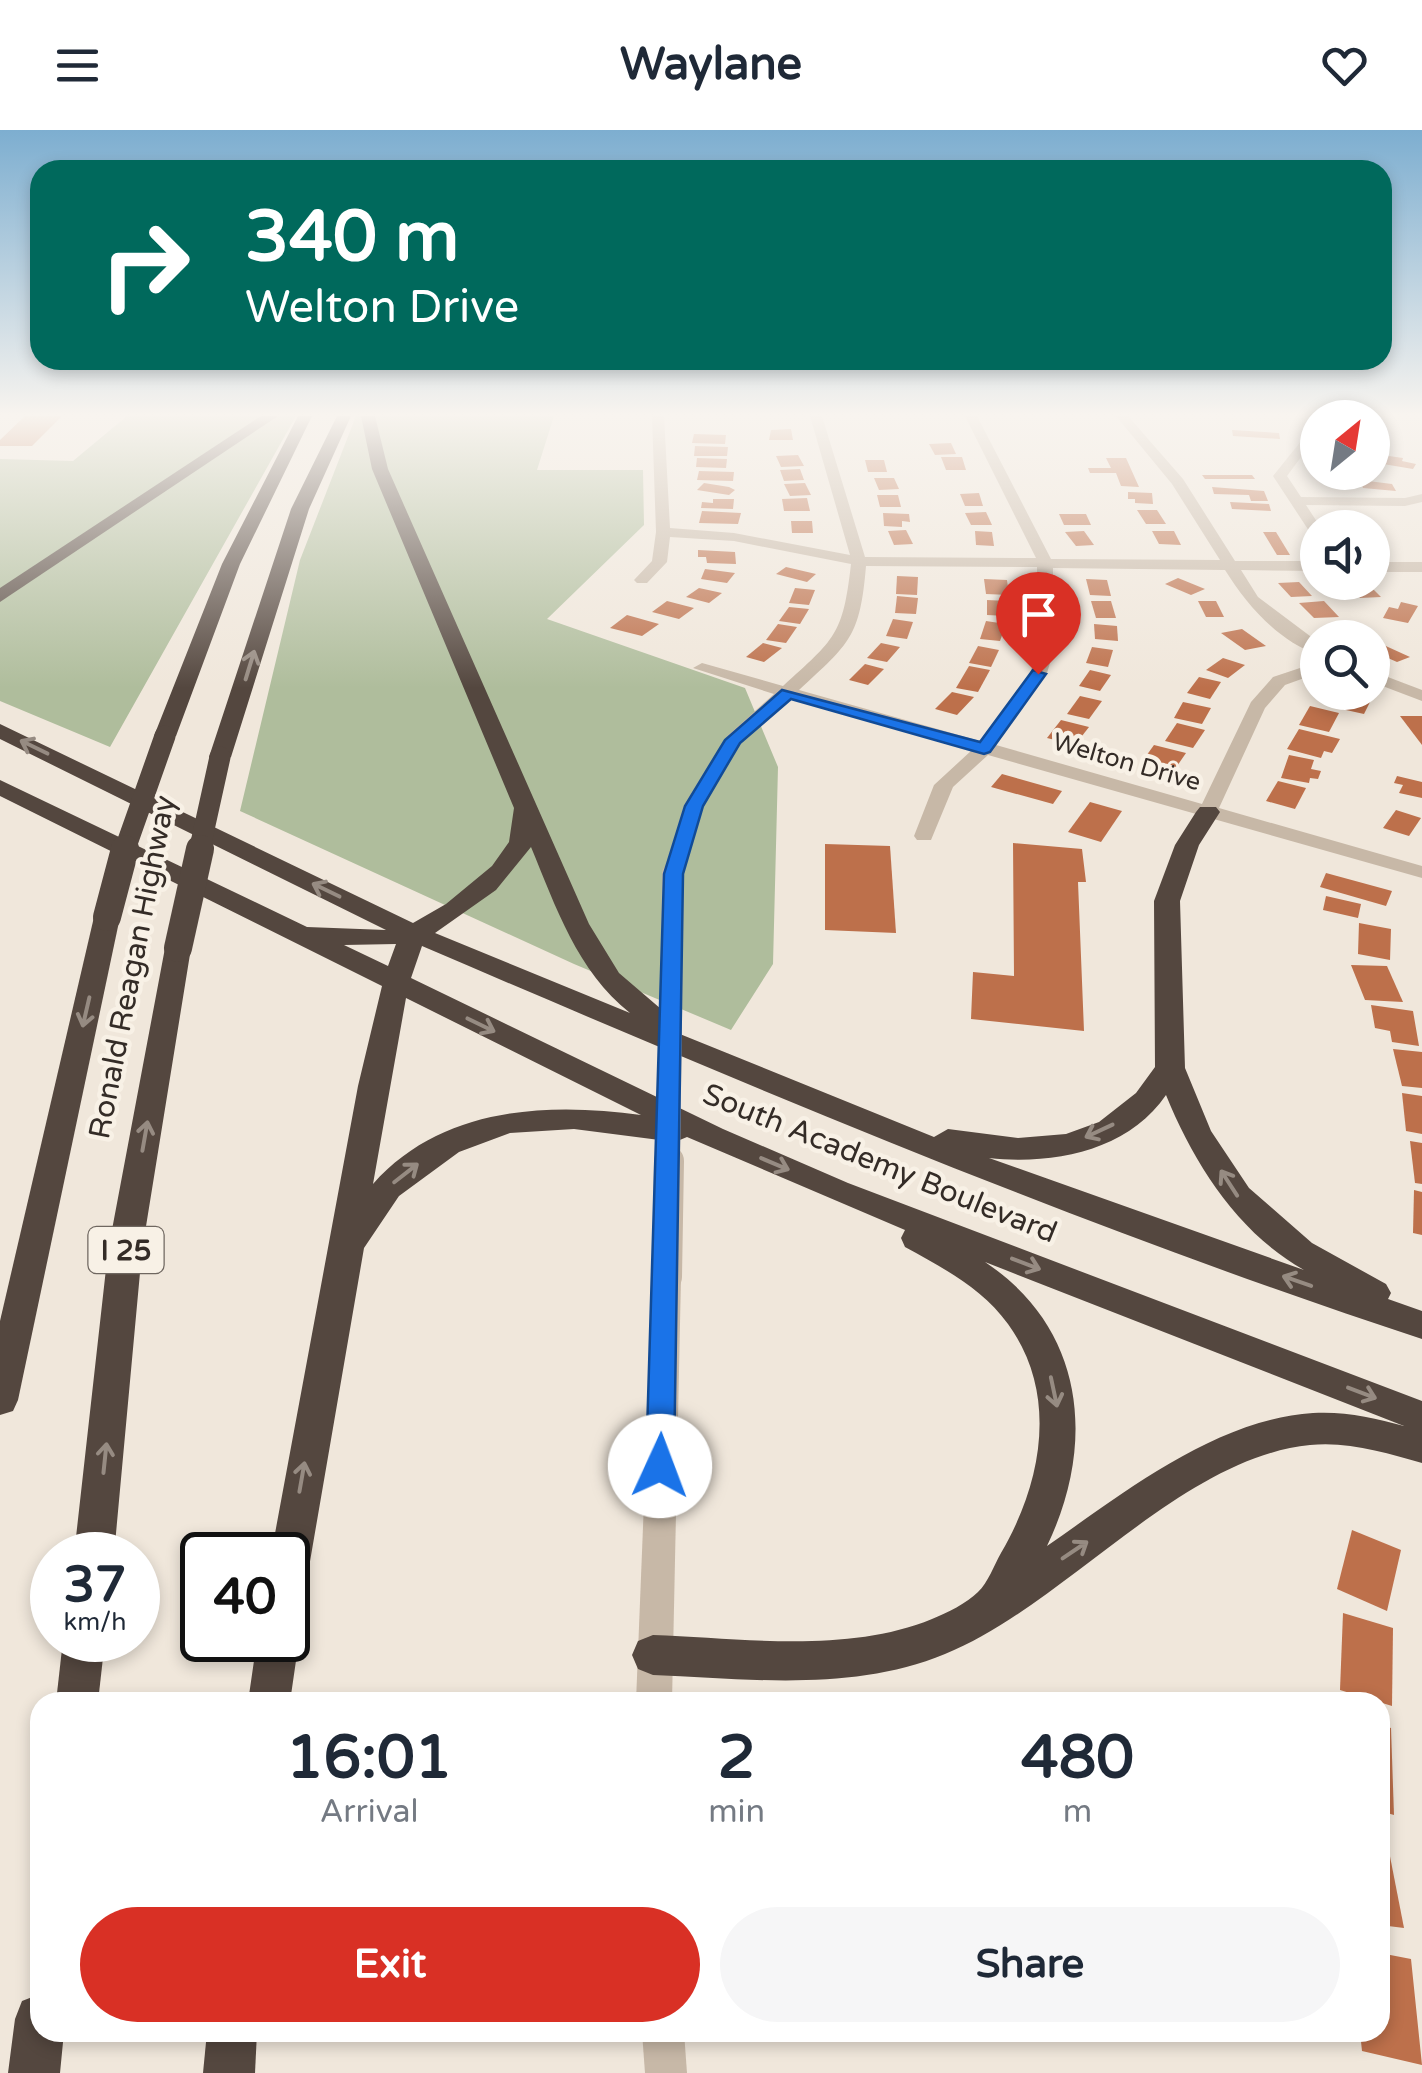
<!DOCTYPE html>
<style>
body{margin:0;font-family:"Varela Round",sans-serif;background:#f6f6f7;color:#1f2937;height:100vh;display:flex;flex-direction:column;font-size:38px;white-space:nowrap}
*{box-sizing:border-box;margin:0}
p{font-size:32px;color:#747a83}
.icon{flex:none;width:55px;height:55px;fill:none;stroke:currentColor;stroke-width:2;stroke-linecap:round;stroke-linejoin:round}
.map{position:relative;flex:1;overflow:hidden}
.side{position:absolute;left:30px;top:1562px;width:1360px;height:350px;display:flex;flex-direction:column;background:#fff;border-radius:30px;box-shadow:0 5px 15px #0003}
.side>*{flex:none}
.top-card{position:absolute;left:30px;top:30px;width:1362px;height:210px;border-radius:30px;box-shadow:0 5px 15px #0003;background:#00695c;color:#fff;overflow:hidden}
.needle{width:65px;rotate:30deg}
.buttons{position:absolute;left:1300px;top:270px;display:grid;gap:20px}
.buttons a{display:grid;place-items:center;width:90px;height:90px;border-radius:50%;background:#fff;box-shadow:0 5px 15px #0003;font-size:50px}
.speed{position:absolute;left:30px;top:1402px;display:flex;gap:20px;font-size:50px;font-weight:700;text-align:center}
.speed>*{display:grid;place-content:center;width:130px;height:130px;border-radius:50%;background:#fff;box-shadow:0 5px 15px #0003;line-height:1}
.speed small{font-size:25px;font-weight:400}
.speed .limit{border:5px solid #111;border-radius:15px;background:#fff;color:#111}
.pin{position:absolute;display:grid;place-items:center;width:85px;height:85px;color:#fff;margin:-102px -42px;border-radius:50% 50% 50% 0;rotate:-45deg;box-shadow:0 0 10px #0007}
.pin .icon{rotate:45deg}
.me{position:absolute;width:110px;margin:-55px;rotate:2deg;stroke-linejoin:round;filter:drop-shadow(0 0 8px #0008)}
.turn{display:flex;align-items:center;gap:35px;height:210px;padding:0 50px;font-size:45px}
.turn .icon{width:130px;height:130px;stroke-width:2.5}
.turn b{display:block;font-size:70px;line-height:85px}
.eta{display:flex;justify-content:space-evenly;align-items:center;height:170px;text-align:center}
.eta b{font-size:60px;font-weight:700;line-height:70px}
.primary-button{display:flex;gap:20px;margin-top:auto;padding:20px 50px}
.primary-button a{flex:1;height:115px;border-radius:60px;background:#d93025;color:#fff;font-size:40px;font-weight:700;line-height:115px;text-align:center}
.primary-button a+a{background:#f6f6f7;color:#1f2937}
header{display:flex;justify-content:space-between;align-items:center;height:130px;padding:0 50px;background:#fff;font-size:45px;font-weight:700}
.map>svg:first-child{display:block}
.green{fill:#afbd9c}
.building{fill:#bd704b}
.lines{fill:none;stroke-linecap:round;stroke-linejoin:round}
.minor{fill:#c7b8a7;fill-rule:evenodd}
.highway{fill:#54473f;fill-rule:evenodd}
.minor-bridge-far1{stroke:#c7b8a7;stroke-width:22}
.minor-bridge{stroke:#c7b8a7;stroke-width:30}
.highway-bridge-far1{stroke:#54473f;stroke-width:21}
.highway-bridge{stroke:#54473f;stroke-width:28}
.oneway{stroke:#968b82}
.route{fill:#1a73e8;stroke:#114b97;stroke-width:2.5}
.labels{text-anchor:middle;stroke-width:9;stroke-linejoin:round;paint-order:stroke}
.far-street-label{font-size:25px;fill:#342c27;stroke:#f8f1e6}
.shield{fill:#f8f1e6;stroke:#6f6760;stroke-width:2.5}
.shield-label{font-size:28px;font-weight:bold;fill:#342c27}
.street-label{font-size:30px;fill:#342c27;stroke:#f8f1e6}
</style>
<header><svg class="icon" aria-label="menu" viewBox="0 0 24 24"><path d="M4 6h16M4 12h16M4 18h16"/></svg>Waylane<svg class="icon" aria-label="heart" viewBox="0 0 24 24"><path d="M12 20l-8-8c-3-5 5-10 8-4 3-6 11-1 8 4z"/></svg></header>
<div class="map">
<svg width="1422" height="1943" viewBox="0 0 1422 1943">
<rect width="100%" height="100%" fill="#f0e7db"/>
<g class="green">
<polygon points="127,286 296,286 110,617 0,571 0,329 73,331"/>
<polygon points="356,286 554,286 537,340 643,340 644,395 547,489 745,558 778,637 773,834 731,900 574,834 240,681 300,430"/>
</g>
<g class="building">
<polygon points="25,286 62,286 32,316 0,316 0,310"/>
<polygon points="791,299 793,310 769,310 771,300"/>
<polygon points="1232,300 1279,303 1280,309 1233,306"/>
<polygon points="694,304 726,305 725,314 692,313"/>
<polygon points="951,313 956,324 935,325 929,314"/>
<polygon points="695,316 728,317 727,326 694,326"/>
<polygon points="798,325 804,336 781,337 776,326"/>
<polygon points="1382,325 1403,328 1402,331 1416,334 1413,339 1377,333"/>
<polygon points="941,327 962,327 966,340 946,340"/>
<polygon points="697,328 727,329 726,338 696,337"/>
<polygon points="1106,328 1126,328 1139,357 1121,356 1116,343 1090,343 1088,338 1111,338"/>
<polygon points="865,330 884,330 887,342 868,342"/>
<polygon points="800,339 804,350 784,351 780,340"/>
<polygon points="699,341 734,342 733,351 697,350"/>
<polygon points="1202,345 1252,345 1255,349 1205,349"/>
<polygon points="874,348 894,348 899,359 879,360"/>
<polygon points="1360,350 1392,354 1396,361 1363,358"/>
<polygon points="704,353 729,357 735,360 729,365 697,360"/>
<polygon points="805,353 811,365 790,366 784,354"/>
<polygon points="1212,357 1264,361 1268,371 1251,371 1249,365 1214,364"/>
<polygon points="1128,362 1152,363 1153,374 1135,373 1135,369 1128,369"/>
<polygon points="979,363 983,376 965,376 960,364"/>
<polygon points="877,365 898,365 901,377 880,377"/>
<polygon points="807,368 810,381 784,381 782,369"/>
<polygon points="713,369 734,369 733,379 701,378 702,372 713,373"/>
<polygon points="1230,372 1269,374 1271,381 1232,379"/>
<polygon points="1137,380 1157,380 1166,394 1146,394"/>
<polygon points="702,381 741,383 738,394 699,393"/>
<polygon points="986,382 992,395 971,395 965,383"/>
<polygon points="883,383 909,384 910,392 902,391 902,397 884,396"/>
<polygon points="1059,384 1086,384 1091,395 1064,395"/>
<polygon points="791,391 812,391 813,403 792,403"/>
<polygon points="906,400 913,414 894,415 888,401"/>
<polygon points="975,401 992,402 994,416 976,415"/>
<polygon points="1084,401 1094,415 1076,416 1065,402"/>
<polygon points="1152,401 1174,401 1181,415 1159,414"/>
<polygon points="1263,402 1276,402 1290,425 1277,425"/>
<polygon points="698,420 735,422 736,434 707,433 706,427 698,427"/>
<polygon points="786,437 816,444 807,452 776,444"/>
<polygon points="705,439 735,443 727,453 701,449"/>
<polygon points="897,446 918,447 917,465 896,464"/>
<polygon points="1178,448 1205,459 1191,465 1165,454"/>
<polygon points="984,449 1007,450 1009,465 986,464"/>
<polygon points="1086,449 1107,450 1111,466 1090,465"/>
<polygon points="1299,452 1312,466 1291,467 1278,453"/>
<polygon points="1345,452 1366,452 1381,467 1360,468"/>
<polygon points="699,458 722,463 709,473 686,467"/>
<polygon points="795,458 815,460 809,475 789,473"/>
<polygon points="897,466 918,468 916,484 895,483"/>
<polygon points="987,470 1007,471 1007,486 987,485"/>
<polygon points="667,471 694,478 679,489 652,482"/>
<polygon points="1091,471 1111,471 1116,488 1096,488"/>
<polygon points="1198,471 1216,471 1224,487 1206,487"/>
<polygon points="1324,471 1339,487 1314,488 1299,473"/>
<polygon points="1401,472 1418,476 1408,493 1383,488 1389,477 1398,479"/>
<polygon points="789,477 809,479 800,494 779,491"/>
<polygon points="627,485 659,494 642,506 610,498"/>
<polygon points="893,489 913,492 907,509 886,506"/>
<polygon points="986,491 1006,494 1000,511 980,509"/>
<polygon points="1348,492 1372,506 1351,508 1331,496"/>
<polygon points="778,494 797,497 786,513 766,510"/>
<polygon points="1094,494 1117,496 1118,511 1095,509"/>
<polygon points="1242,499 1266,516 1245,520 1221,503"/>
<polygon points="1377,512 1410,527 1397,532 1372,521 1372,514"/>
<polygon points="763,513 782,518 764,532 746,527"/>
<polygon points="881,513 900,517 887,532 867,528"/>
<polygon points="978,516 999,520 991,537 969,533"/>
<polygon points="1092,517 1113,520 1108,537 1086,533"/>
<polygon points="1223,528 1245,535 1228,548 1206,540"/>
<polygon points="865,534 884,539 868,555 849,550"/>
<polygon points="969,536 990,540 978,562 956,558"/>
<polygon points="1090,540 1111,545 1100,561 1079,556"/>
<polygon points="1199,547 1221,552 1210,569 1187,563"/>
<polygon points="952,562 974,567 957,585 935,579"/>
<polygon points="1331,562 1349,562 1372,568 1364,584 1337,578 1340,572 1327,569"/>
<polygon points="1080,566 1102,571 1089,589 1067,584"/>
<polygon points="1183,572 1211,578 1202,594 1174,588"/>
<polygon points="1310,576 1339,583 1329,602 1299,595"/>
<polygon points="1400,586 1422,586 1422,615"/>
<polygon points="1061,590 1089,597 1075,615 1047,608"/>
<polygon points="1177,593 1205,600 1193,618 1165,611"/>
<polygon points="1299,599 1340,609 1332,623 1324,621 1321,628 1287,619"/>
<polygon points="1154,615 1186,623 1173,642 1141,633"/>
<polygon points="1289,625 1314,630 1311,639 1321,641 1318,649 1310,648 1309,653 1281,648"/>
<polygon points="1002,644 1062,661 1053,674 991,657"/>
<polygon points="1397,646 1422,652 1422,668 1399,663 1403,655 1394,653"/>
<polygon points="1278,651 1306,658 1295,679 1266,671"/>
<polygon points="1090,672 1122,681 1101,712 1068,702"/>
<polygon points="1396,680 1421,688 1409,706 1383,698"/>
<polygon points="1013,713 1082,719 1086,752 1078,752 1084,901 971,889 973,842 1014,846"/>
<polygon points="825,714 890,716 896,803 825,800"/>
<polygon points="1326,743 1392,761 1386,776 1320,757"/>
<polygon points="1326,766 1361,774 1358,788 1323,780"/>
<polygon points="1359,793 1391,799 1390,830 1358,824"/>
<polygon points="1351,835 1387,836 1403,872 1365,870"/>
<polygon points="1371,875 1413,881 1419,916 1392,912 1390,901 1375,898"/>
<polygon points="1393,919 1422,922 1422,958 1402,956"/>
<polygon points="1402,963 1422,966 1422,1004 1406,1001"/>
<polygon points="1410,1011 1422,1013 1422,1054 1415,1053"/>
<polygon points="1414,1060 1422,1062 1422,1105 1413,1103"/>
<polygon points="1352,1400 1401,1420 1387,1481 1337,1459"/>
<polygon points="1343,1483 1393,1498 1392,1576 1340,1560"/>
<polygon points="1380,1595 1391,1598 1394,1685 1380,1681"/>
<polygon points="1380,1705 1386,1706 1404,1798 1380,1795"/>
<polygon points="1380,1823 1411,1829 1422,1935 1362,1921 1360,1902 1380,1902"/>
</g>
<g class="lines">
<g class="minor">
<path d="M 652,286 L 664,286 L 670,398 L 734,403 L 850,425 L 810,286 L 822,286 L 865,427 L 1036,428 L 965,286 L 977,286 L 1051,429 L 1220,430 L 1172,354 L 1116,286 L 1128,286 L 1183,349 L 1235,431 L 1318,431 L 1318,441 L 1241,440 L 1258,467 L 1318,512 L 1318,525 C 1277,510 1247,475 1225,440 L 1053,438 L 1053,523 L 1047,543 L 996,615 L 1202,674 L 1251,572 L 1273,547 L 1318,532 L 1318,543 L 1285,555 L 1265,578 L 1219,678 L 1422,736 L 1422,748 L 988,625 L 953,657 L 931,710 L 917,710 L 914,706 L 934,655 L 972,620 L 790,568 L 741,613 L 704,675 L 683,744 L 673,750 L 666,748 L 663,744 L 684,675 L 727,606 L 774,564 L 693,538 L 702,533 L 783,556 C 835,509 843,505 851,434 L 734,411 L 670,407 L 667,432 L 647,453 L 637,453 L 634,450 L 652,431 L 656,402 ZM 866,436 L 1037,437 L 1037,523 L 1030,543 L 980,611 L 799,560 C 850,513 860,507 866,436 Z"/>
<polygon points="1318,290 1318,304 1287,346 1301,367 1405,368 1422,364 1422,372 1405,376 1306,375 1321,398 1318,398 1318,408 1313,407 1273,346"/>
<rect x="1372" y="432" width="50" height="10"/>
<polygon points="1372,541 1422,560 1422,571 1372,552"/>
<polygon points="667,1136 677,1139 681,1147 672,1572 636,1572 653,1147 657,1139"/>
<polygon points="642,1902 684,1902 687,1943 645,1943"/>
</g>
<g class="highway">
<polygon points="261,286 278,286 0,472 0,458"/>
<polygon points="298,286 312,286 240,434 176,606 165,613 157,611 154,606 222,434"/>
<polygon points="337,286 351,286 309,379 231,627 220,634 212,632 209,627 291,379"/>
<path d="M 361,286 L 375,286 L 388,339 L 589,794 L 619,843 L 668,885 L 672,891 L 665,898 L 934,1007 L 948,999 L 1018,1008 L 1066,1004 L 1099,992 L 1136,963 L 1155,937 L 1154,771 L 1175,715 L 1196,682 L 1200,677 L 1216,677 L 1220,682 L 1199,715 L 1180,771 L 1185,938 L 1211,1001 L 1249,1058 L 1312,1113 L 1386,1154 L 1391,1163 L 1388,1169 L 1422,1181 L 1422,1209 C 1081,1097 751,957 422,816 L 411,848 L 723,999 L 848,1053 L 1422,1271 L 1422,1333 C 1387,1323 1348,1311 1310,1315 C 1180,1328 1064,1476 945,1524 C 853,1562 750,1549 653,1545 L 638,1539 L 632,1525 L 638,1511 L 653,1505 C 742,1508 847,1524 932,1489 C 947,1483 967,1473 978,1462 C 988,1453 994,1435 1001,1423 C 1042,1353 1059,1264 1008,1194 C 982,1158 943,1138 905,1117 L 901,1108 L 905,1100 L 687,1007 L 675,1012 L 574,999 L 510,1003 L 459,1022 L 399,1066 L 364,1118 L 308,1443 L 302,1456 L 288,1461 L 288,1425 L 271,1425 L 358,956 L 382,856 L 0,666 L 0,650 L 307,797 L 386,800 L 0,609 L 0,594 L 413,793 L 446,774 L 492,736 L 509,712 L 514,678 L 372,339 ZM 531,717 C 556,777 577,841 630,883 L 435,803 L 496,760 ZM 396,814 L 388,836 L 344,815 ZM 406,868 L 641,985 C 547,972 441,977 373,1054 ZM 1166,965 C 1194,1034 1238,1103 1304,1140 L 989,1028 C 1053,1035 1128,1021 1166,965 ZM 985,1132 L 1404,1296 C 1375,1288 1344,1281 1313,1283 C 1215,1290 1125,1362 1047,1416 C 1096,1314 1086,1199 985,1132 Z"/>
<polygon points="107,779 120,787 18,1270 13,1281 0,1285 0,1191 94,787"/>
<polygon points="178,810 191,818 142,1121 114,1425 74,1425 108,1121 165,818"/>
<polygon points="288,1494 293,1496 299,1510 290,1572 248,1572 257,1510 288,1510"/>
<polygon points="63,1510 105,1510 98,1572 56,1572"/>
<polygon points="40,1864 40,1902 64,1902 60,1943 8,1943 15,1889 22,1871"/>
<polygon points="207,1902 257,1902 255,1943 203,1943"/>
</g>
<polyline class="minor-bridge-far1" points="669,1034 673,744"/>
<polyline class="minor-bridge" points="667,1147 669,1031"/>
<g class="highway-bridge-far1">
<polyline points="124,722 165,606"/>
<polyline points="199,722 220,627"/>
</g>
<g class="highway-bridge">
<polyline points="107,787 125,719"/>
<polyline points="178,818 200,719"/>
</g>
</g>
<defs><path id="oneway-shaft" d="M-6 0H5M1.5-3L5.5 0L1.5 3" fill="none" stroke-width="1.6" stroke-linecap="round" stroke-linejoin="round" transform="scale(2.5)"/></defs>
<g class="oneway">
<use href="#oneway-shaft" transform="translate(250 535) rotate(-73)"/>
<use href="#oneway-shaft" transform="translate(34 617) rotate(-154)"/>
<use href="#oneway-shaft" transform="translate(326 760) rotate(-154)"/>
<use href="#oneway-shaft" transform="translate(86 882) rotate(103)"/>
<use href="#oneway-shaft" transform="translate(481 895) rotate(26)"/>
<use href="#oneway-shaft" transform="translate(1099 1001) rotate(155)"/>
<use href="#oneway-shaft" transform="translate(145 1006) rotate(-80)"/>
<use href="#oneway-shaft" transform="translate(775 1034) rotate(23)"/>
<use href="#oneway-shaft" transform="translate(406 1043) rotate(-38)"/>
<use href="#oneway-shaft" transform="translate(1229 1053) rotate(-123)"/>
<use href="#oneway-shaft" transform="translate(1026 1134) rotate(21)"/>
<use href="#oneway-shaft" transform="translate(1297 1151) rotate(-161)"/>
<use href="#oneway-shaft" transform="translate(1054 1262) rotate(78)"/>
<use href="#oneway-shaft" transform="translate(1362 1263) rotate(21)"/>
<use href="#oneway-shaft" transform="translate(105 1328) rotate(-84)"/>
<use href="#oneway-shaft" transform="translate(302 1347) rotate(-80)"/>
<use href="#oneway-shaft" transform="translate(1075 1420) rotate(-34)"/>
</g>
<linearGradient id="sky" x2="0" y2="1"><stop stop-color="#7daed0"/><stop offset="0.51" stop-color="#f8f4ef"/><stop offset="1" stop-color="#f8f4ef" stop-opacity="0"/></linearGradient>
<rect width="1422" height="558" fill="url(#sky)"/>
<polygon class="route" points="1033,540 1046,544 990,622 984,624 791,569 740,613 703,676 683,744 674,1336 670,1345 660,1349 650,1345 646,1336 664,744 685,676 725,610 782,560 980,612"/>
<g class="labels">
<g class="far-street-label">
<text transform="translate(1127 631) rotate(16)" y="9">Welton Drive</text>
</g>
<rect class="shield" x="88.5" y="1097" width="75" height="46" rx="8"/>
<g class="shield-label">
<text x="126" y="1130">I 25</text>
</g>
<g class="street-label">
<text transform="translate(132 837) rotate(-79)" y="10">Ronald Reagan Highway</text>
<text transform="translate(880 1033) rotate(22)" y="10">South Academy Boulevard</text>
</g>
</g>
</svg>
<div class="buttons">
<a><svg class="needle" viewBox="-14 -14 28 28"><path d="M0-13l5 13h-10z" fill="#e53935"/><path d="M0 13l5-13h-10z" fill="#747a83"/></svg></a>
<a><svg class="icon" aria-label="sound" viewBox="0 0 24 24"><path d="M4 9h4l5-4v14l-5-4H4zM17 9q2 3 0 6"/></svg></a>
<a><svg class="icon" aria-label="search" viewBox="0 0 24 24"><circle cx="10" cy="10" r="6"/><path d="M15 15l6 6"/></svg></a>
</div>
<div class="speed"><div>37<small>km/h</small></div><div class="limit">40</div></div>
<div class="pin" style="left:1038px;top:544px;background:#d93025"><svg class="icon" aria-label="arrive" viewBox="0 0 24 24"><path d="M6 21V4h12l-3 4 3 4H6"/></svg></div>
<svg class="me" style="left:660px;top:1336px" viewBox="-20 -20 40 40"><circle r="19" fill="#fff"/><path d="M0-13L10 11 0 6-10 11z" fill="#1a73e8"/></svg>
<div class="top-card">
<div class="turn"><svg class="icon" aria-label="right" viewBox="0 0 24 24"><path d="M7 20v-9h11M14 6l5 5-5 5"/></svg><div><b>340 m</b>Welton Drive</div></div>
</div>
<section class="side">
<div class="eta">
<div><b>16:01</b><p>Arrival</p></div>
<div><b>2</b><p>min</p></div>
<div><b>480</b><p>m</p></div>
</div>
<div class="primary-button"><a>Exit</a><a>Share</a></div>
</section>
</div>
